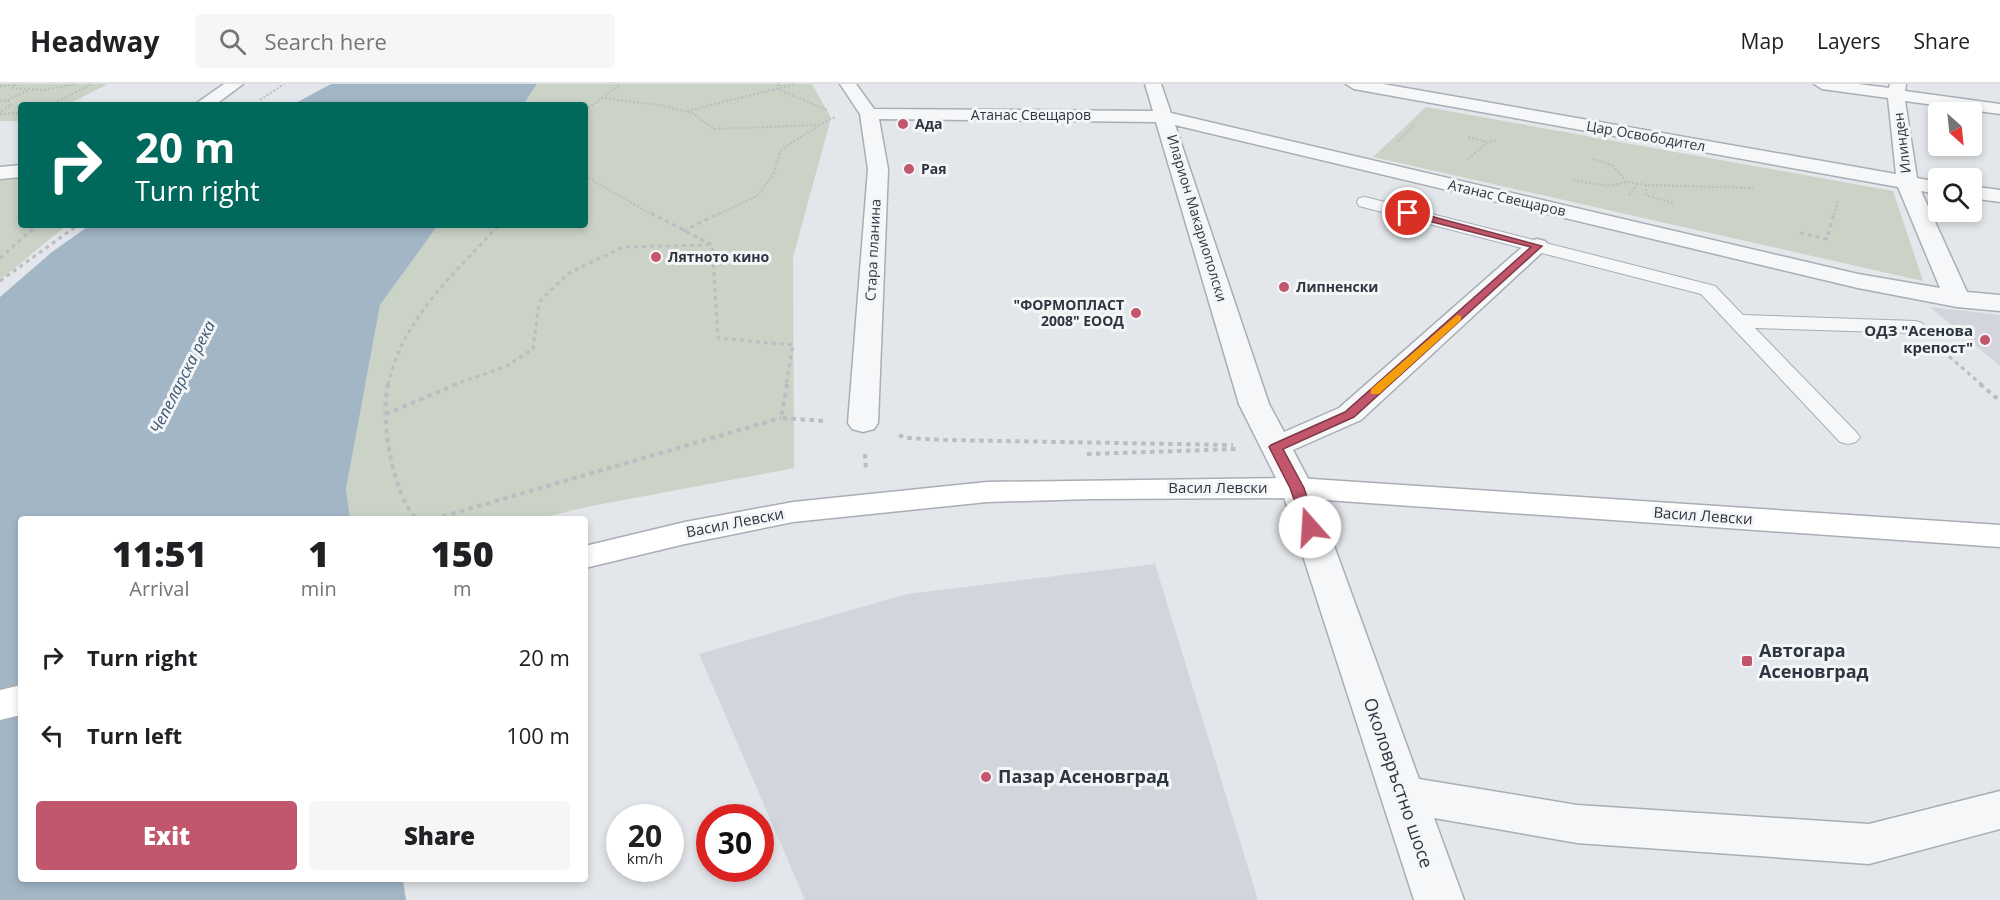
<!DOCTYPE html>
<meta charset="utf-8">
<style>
body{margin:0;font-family:"Open Sans",sans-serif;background:#f6f6f6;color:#202124;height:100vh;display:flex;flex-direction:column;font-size:22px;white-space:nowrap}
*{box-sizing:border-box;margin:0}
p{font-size:20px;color:#757577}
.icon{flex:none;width:33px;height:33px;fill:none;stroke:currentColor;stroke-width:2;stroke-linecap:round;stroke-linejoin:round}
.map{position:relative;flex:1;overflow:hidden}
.drawer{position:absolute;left:18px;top:432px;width:570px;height:366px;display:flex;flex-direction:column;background:#fff;border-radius:6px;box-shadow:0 3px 9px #0003}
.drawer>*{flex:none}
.hud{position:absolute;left:18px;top:18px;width:570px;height:126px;border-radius:6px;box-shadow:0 3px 9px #0003;background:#00695c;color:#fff;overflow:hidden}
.needle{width:39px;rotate:153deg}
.controls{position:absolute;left:1928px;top:18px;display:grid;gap:12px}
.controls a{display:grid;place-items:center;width:54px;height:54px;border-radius:6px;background:#fff;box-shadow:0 3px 9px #0003;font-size:30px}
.speed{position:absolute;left:606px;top:720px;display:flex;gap:12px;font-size:30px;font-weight:700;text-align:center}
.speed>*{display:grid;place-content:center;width:78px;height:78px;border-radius:50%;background:#fff;box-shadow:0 3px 9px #0003;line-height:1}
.speed small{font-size:15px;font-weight:400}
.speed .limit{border:9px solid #d22;background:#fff;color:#111}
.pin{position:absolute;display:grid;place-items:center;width:51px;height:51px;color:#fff;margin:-26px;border:3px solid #fff;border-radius:50%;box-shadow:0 2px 6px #0007}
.me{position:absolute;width:66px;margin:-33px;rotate:341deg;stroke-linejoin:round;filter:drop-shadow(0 0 4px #0008)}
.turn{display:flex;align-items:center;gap:21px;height:126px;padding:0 18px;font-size:27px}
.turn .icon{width:78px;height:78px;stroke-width:2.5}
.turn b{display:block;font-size:42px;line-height:51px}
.eta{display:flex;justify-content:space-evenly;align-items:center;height:102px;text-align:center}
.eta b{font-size:36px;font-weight:800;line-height:42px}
.primary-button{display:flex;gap:12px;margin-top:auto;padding:12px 18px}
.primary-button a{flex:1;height:69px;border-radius:6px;background:#c2566c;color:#fff;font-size:24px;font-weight:800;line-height:69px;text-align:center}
.primary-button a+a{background:#f6f6f6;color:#202124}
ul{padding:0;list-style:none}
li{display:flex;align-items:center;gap:18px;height:78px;padding:0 18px}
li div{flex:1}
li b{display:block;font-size:22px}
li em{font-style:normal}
header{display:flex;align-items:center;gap:36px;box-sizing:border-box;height:84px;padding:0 30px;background:#fff;border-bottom:2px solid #e0e0e0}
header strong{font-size:28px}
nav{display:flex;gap:33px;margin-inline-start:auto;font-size:21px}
.search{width:420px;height:54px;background:#f6f6f6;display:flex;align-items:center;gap:15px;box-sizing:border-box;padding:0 21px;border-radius:6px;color:#757577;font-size:22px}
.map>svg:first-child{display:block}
.built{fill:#d2d6dc}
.green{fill:#cad3c5}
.water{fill:#a2b6c6}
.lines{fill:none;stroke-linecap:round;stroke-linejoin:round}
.service-casing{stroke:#a9adb4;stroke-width:2}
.minor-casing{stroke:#a9adb4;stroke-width:3}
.secondary-casing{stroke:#a9adb4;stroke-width:3}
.path-far2{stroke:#babdc2;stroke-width:2;stroke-dasharray:2 2;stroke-linecap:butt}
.path-far1{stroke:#babdc2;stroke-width:3;stroke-dasharray:4 4;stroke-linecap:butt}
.path{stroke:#babdc2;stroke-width:4;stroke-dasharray:4.5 4.5;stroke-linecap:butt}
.service{fill:#f6f7f9;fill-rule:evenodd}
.minor{fill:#f6f7f9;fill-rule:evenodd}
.secondary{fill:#fff;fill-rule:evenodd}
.route{fill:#c2566c;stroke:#7e3846;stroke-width:1.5}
.slow{fill:#f59e0b}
.poi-dot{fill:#c2566c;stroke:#f3f5f7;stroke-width:2}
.labels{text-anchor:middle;stroke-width:6;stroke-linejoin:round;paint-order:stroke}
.far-street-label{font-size:14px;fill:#2d3541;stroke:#f3f5f7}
.far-poi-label{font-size:14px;font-weight:bold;fill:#2d3541;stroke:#f3f5f7;text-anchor:start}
.poi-label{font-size:15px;font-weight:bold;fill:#2d3541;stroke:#f3f5f7;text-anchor:end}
.street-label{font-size:15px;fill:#2d3541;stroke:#f3f5f7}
.water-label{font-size:16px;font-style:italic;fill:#3b5671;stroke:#f3f5f7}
.near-poi-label{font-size:18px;font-weight:bold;fill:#2d3541;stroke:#f3f5f7;text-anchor:start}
.near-street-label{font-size:18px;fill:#2d3541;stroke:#f3f5f7}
</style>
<header>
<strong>Headway</strong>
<div class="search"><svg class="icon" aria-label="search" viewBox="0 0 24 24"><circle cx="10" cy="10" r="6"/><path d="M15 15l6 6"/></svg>Search here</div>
<nav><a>Map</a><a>Layers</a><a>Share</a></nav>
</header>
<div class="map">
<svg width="2000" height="816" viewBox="0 0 2000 816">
<rect width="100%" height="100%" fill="#e3e6ea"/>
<g class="built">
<polygon points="1930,223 2000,231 2000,282"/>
<polygon points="1155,480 1258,816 805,816 699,570 907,510"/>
</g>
<g class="green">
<polygon points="0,0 108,0 67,21 21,21 21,37 0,37"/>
<polygon points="537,0 812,0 831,34 793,173 794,384 586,423 538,435 350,435 346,405 380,221 438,141 585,141 585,21 523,21"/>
<polygon points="1426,23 1893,107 1923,197 1373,73"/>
<polygon points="21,92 21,141 67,141 0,196 0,93"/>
</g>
<g class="water">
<polygon points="331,0 537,0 523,21 292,21"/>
<polygon points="90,141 438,141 380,221 346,405 350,435 21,435 21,795 403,795 406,816 0,816 0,213 52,168"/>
</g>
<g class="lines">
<g class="service-casing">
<polygon id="service" points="1365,113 1715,202 1743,231 1915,237 1922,239 1925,243 1922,247 1915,249 1755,244 1856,348 1860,353 1856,358 1848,360 1840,358 1701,210 1359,122 1357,118 1359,114"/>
</g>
<g class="minor-casing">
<g id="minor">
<polygon points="224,0 243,0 215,21 194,21"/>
<polygon points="840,0 856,0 874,25 1153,27 1145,0 1161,0 1171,29 1858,190 1940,204 1898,103 1354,5 1346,0 1383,0 1896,90 1888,14 1822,5 1814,0 1858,0 1889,4 1890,0 1906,0 1905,7 2000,20 2000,30 1905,17 1917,94 1938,98 1938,110 1921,107 1967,208 2000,211 2000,227 1957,223 1858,204 1175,41 1269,320 1284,348 1339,324 1529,157 1537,155 1545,157 1549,162 1361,336 1293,366 1313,404 1419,695 1577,721 1869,740 2000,707 2000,745 1869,780 1577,759 1434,734 1464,816 1414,816 1281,404 1239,320 1156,38 879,35 888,85 878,339 874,345 863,348 852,345 848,339 868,85 860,30"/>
<polygon points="21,81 21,93 0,95 0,83"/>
<polygon points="1971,102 2000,106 2000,118 1971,114"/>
</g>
</g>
<g class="secondary-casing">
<g id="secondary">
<polygon points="1297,394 2000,441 2000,463 1297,414 1090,415 987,418 793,438 685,460 585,484 585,462 685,438 793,418 987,398"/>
<polygon points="21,601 21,631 0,636 0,606"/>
</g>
</g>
<g class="path-far2">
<polyline points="16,0 13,4 42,6 76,0"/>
<polyline points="778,0 779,6 827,26"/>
<polyline points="0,2 14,1"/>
<polyline points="601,14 664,22 692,29 714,45 819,41 835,33"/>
<polyline points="8,16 29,6"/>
<polyline points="260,16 284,0"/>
<polyline points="0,17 8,16 11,22 0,28"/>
<polyline points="50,21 92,0"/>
<polyline points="585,26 621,0"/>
<polyline points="687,27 795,0"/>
<polyline points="0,30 21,29"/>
<polyline points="1468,53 1487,58"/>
<polyline points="1398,57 1414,41"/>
<polyline points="1468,75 1488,58 1496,57"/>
<polyline points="1593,75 1612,81 1627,98"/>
<polyline points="585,92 653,131"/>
<polyline points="1573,96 1608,102 1627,98 1646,101 1753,104"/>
<polyline points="1646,101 1646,111 1673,119"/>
<polyline points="1629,111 1638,100"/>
<polyline points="717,131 757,112 773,91 781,66 818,42"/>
<polyline points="1834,131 1838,116"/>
</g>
<g class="path-far1">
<polyline points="651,129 712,161 718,254 793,261 786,301"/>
<polyline points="683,147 720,129"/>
<polyline points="1800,149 1827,155 1834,129"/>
<polyline points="0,174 37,141"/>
<polyline points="0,197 78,141"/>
<polyline points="1937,262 1982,301"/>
<path d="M 388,301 C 402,235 455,189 499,141"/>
<polyline points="453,301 507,282 533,265 539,218 569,189 623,163 708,161"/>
</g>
<g class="path">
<path d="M 388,300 C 380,335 392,408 416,435"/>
<polyline points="787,300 781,334 824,337"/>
<polyline points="1980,300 2000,317"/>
<polyline points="386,330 457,300"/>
<polyline points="899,351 905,354 946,356 1233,361"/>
<polyline points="865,370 866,386"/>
<polyline points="1087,370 1236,365"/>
<polyline points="434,435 781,334"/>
</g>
<use href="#service" class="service"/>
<use href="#minor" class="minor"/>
<use href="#secondary" class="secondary"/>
</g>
<polygon class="route" points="1408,126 1542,162 1354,333 1283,365 1304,404 1317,443 1315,446 1305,446 1290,404 1269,363 1271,361 1345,328 1531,163 1405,131 1404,129"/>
<polygon class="slow" points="1457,231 1461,232 1461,236 1379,310 1371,310 1371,305"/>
<g class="poi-dot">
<circle cx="903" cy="40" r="6"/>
<circle cx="909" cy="85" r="6"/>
<circle cx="656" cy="173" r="6"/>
<circle cx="1284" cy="203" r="6"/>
<circle cx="1136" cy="229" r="6"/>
<circle cx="1985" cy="256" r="6"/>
<rect x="1741" y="571" width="12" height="12" rx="3"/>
<circle cx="986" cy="693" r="6"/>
</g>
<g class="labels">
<g class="far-street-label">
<text x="1031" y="36">Атанас Свещаров</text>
<text transform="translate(1646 52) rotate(10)" y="5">Цар Освободител</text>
<text transform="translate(1902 59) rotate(-97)" y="5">Илинден</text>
<text transform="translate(1507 114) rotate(13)" y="5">Атанас Свещаров</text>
<text transform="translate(1197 134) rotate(73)" y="5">Иларион Макариополски</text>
<text transform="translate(873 166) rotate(-87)" y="5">Стара планина</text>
</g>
<g class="far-poi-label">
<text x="915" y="45">Ада</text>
<text x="921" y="90">Рая</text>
<text x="668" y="178">Лятното кино</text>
<text x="1296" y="208">Липненски</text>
<text x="1124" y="226" text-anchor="end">"ФОРМОПЛАСТ<tspan x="1124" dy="16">2008" ЕООД</tspan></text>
</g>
<g class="poi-label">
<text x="1973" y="252">ОДЗ "Асенова<tspan x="1973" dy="17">крепост"</tspan></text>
</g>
<g class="street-label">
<text x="1218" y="409">Васил Левски</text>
<text transform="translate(1703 432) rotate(4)" y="5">Васил Левски</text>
<text transform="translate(735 439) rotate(-11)" y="5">Васил Левски</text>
</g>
<g class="water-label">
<text transform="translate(182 293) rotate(-63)" y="6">Чепеларска река</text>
</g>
<g class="near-poi-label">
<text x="1759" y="573">Автогара<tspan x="1759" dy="21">Асеновград</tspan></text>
<text x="998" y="699">Пазар Асеновград</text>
</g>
<g class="near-street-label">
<text transform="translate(1398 699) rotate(71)" y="6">Околовръстно шосе</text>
</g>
</g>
</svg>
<div class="controls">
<a><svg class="needle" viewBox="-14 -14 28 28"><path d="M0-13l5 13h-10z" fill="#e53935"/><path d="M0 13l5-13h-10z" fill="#757577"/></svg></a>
<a><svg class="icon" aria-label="search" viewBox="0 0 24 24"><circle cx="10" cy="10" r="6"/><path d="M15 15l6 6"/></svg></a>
</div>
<div class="speed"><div>20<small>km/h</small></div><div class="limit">30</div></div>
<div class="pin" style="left:1408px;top:129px;background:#d93025"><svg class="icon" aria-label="arrive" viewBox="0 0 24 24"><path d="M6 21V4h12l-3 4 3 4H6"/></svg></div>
<svg class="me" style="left:1310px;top:443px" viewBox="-20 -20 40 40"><circle r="19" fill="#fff"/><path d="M0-13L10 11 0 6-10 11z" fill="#c2566c"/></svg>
<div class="hud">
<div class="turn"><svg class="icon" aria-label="right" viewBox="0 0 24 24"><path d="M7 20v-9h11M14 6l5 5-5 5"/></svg><div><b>20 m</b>Turn right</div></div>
</div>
<section class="drawer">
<div class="eta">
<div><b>11:51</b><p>Arrival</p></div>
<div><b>1</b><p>min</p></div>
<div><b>150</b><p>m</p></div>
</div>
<ul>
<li><svg class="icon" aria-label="right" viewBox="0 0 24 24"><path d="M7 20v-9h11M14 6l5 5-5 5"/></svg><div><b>Turn right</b></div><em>20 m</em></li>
<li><svg class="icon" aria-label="left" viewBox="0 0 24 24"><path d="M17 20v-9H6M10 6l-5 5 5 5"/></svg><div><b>Turn left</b></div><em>100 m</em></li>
</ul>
<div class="primary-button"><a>Exit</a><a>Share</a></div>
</section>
</div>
